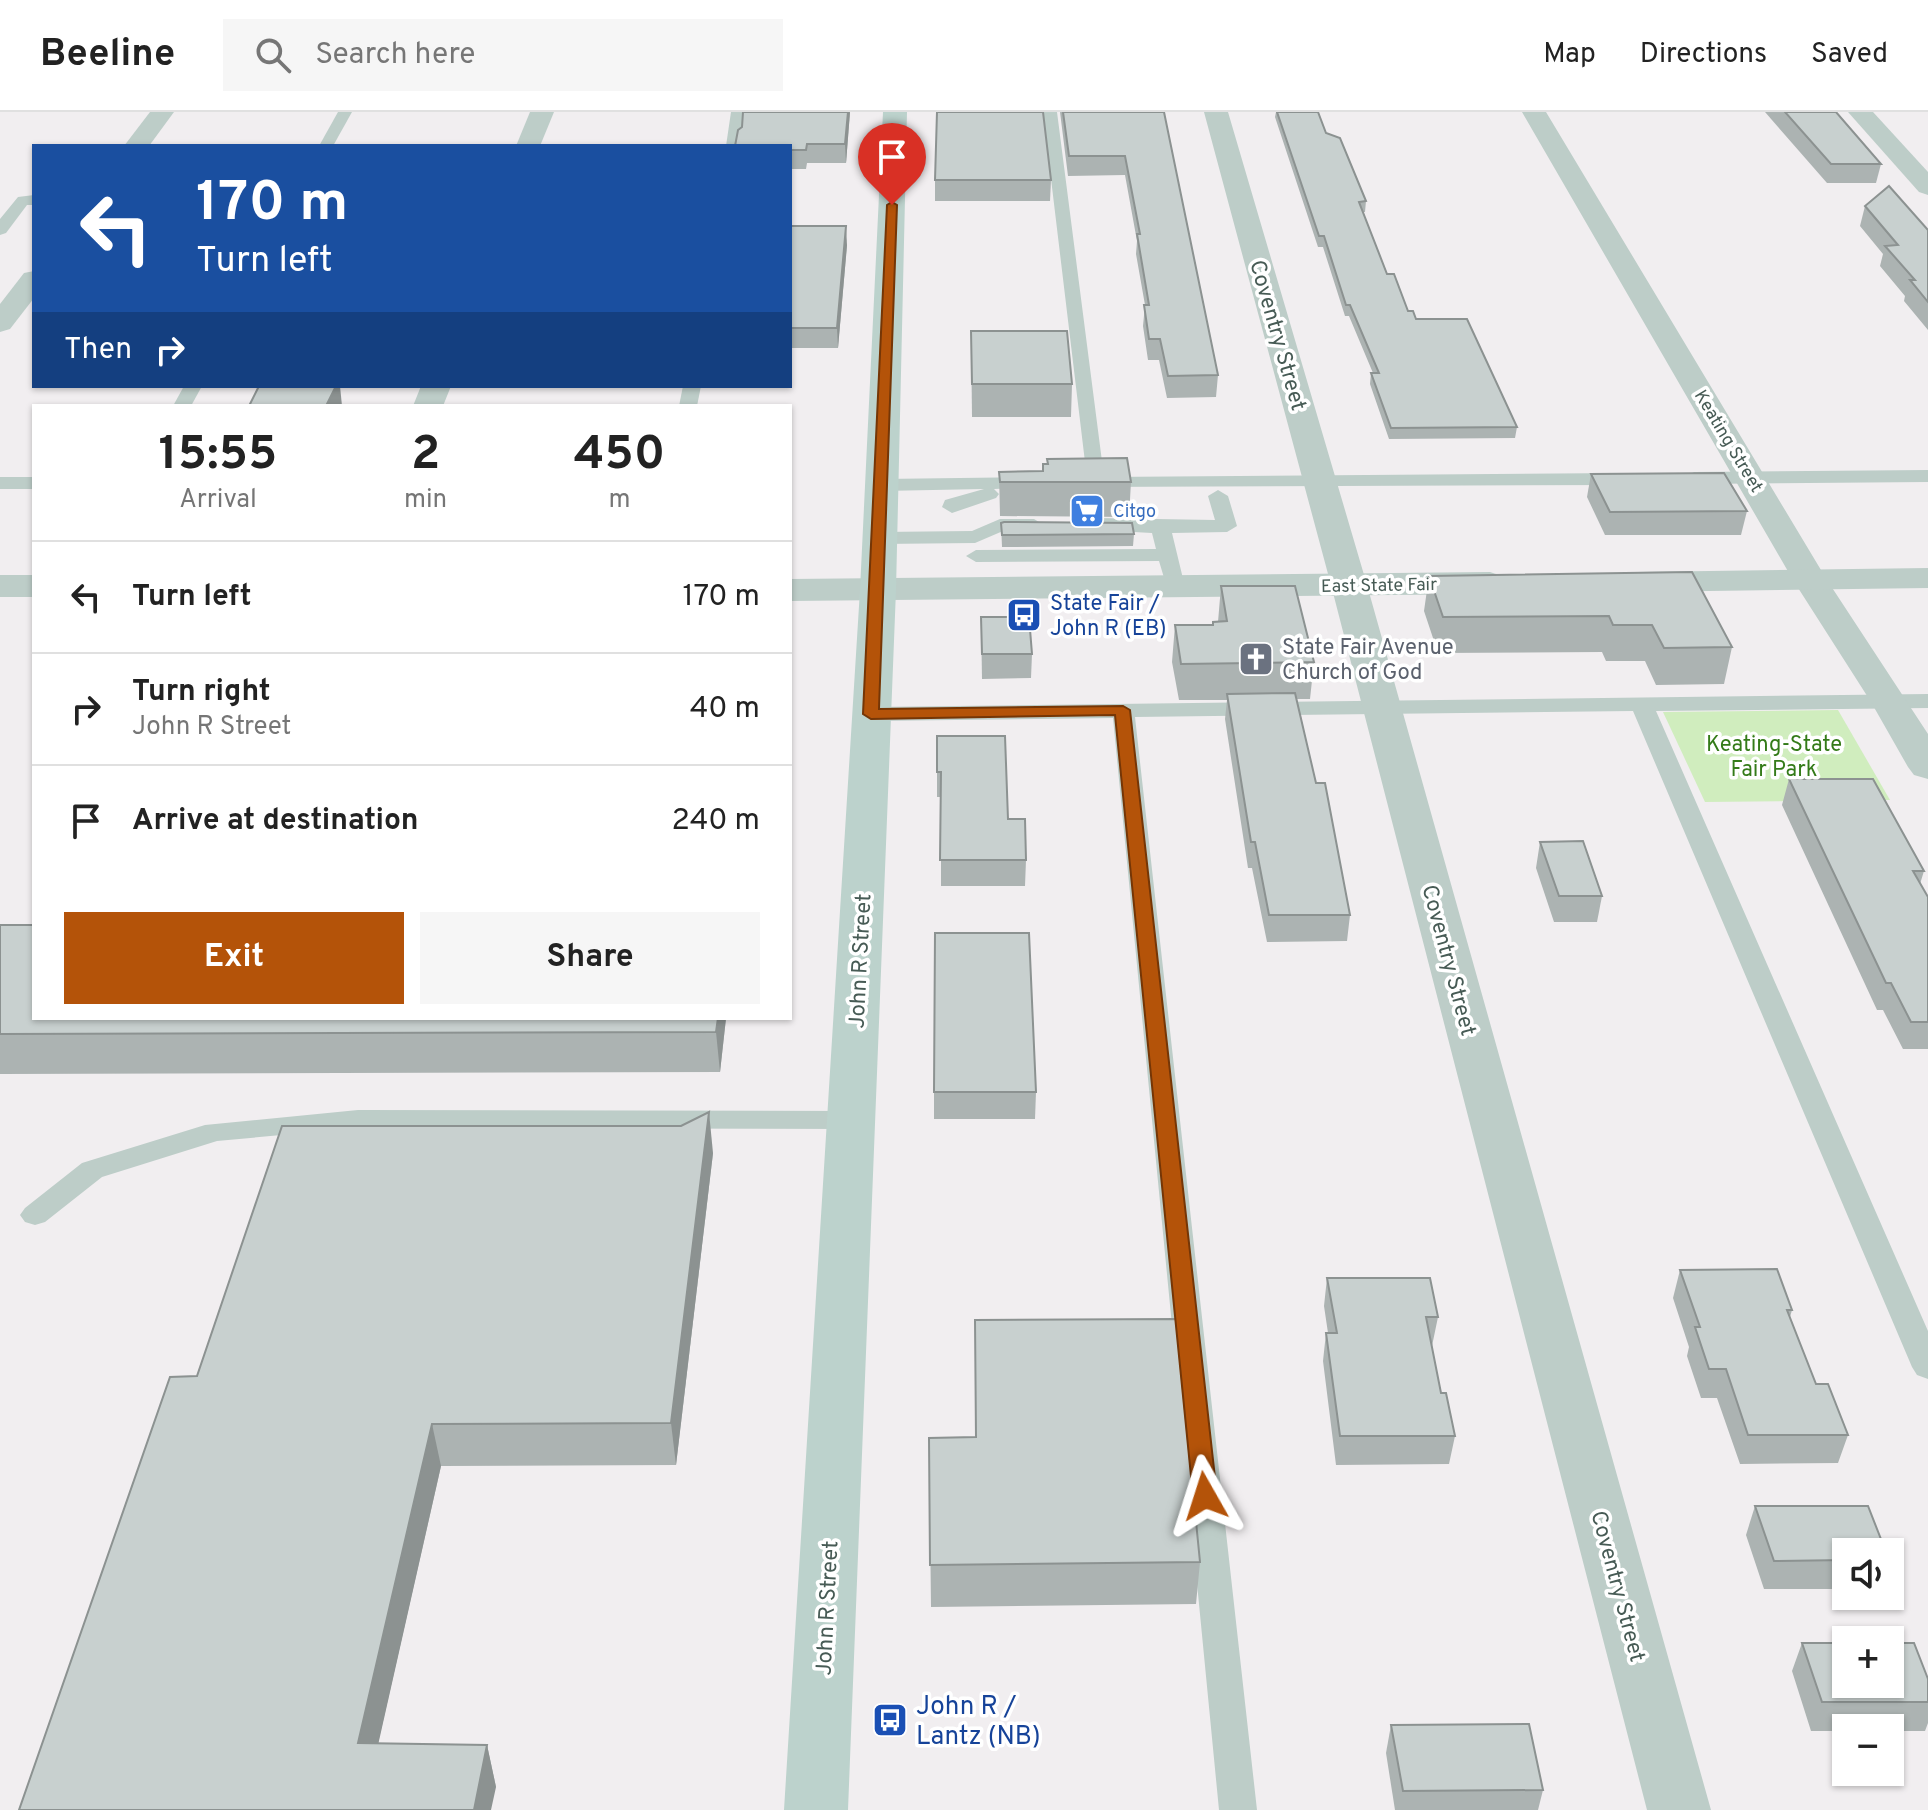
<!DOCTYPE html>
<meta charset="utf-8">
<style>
body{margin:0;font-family:Overpass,sans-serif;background:#f6f6f6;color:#222;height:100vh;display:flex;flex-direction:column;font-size:30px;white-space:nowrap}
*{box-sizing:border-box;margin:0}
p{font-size:26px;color:#767676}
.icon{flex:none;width:44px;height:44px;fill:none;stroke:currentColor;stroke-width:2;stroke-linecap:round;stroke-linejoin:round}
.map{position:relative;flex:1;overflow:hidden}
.details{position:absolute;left:32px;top:292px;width:760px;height:616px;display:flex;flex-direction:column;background:#fff;border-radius:0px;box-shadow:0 2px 6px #0004}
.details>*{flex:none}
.guide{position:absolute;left:32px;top:32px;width:760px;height:244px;border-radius:0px;box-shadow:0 2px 6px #0004;background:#1a4fa0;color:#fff;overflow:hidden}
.tools{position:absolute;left:1832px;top:1426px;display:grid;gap:16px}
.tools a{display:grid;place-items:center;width:72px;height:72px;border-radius:0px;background:#fff;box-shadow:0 2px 6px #0004;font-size:40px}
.pin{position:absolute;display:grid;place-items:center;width:68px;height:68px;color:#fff;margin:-82px -34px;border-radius:50% 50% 50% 0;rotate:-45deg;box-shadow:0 0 8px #0007}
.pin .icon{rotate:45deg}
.me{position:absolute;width:88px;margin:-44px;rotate:354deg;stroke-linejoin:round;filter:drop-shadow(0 0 6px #0008)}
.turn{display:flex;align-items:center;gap:28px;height:168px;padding:0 32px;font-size:36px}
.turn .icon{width:104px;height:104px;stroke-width:2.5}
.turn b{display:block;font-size:56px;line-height:68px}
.then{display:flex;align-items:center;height:76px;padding:0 32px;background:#0003;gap:16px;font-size:30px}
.eta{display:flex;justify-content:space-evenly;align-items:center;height:136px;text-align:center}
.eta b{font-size:48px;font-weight:700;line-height:56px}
.primary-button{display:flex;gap:16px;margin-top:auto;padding:16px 32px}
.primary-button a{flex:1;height:92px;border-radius:0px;background:#b45309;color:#fff;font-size:32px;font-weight:700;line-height:92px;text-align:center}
.primary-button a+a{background:#f6f6f6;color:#222}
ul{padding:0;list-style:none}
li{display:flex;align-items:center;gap:24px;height:112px;padding:0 32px;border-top:2px solid #e0e0e0}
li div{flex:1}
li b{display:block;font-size:30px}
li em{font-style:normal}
header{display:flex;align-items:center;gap:48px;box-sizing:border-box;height:112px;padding:0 40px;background:#fff;border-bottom:2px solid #e0e0e0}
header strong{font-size:38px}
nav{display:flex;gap:44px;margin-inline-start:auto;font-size:28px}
.search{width:560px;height:72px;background:#f6f6f6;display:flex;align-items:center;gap:20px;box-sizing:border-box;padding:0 28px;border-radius:0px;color:#767676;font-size:30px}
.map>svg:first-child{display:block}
.green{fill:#d0edbe}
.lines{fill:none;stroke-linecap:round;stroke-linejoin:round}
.service{fill:#bdcdc8;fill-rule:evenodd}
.minor{fill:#bdcdc8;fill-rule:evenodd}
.tertiary{fill:#bdcdc8;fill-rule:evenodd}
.secondary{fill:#bcd2cc;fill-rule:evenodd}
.wall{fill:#acb3b2}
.shaded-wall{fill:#8c9291}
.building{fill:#c8d0cf;stroke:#8c9291;stroke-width:2}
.route{fill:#b45309;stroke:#753606;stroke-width:2}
.labels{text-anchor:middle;stroke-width:7;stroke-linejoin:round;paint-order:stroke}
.far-street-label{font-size:18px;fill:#475b55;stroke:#fff}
.far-shop-label{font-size:18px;fill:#366cbe;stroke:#fff;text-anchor:start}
.street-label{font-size:22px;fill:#475b55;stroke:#fff}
.transit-label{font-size:22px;fill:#164399;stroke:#fff;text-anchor:start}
.worship-label{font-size:22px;fill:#5b616d;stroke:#fff;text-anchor:start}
.park-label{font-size:22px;fill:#347b19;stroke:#fff}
.near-transit-label{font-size:26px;fill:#164399;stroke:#fff;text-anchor:start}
</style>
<header>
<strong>Beeline</strong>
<div class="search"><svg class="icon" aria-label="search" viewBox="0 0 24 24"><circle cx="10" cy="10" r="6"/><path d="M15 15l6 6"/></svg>Search here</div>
<nav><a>Map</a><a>Directions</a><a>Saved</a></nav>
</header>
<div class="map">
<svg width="1928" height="1698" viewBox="0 0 1928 1698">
<rect width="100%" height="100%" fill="#f1eef0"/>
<polygon class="green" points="1838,598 1890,688 1705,690 1663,600"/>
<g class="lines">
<g class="service">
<polygon points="338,0 352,0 333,34 319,34"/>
<polygon points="731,0 745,0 740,34 726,34"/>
<polygon points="1043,0 1057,0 1104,365 1622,361 1632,367 1622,373 1088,375"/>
<polygon points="34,83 34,93 27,93 6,121 0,123 0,107 18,85"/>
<polygon points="184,274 202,274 191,294 173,294"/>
<polygon points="683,274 701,274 697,294 679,294"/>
<polygon points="1928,358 1928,370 1694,372 1684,366 1694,360"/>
<rect x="0" y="365" width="34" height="12"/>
<polygon points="1034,365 1041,367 1044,371 1041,375 994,377 999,382 996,386 952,401 942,395 945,388 984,377 882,379 872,373 882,367"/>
<polygon points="1218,378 1228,384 1237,414 1227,420 1172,421 1185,475 1182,479 1168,479 1159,449 976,450 966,444 976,438 1156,437 1152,421 1097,418 1087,412 1097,406 1215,408 1208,384"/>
<polygon points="1000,407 1034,407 1044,413 1034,419 1003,419 975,431 880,432 870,426 880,420 972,419"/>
<polygon points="1928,582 1928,596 1656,599 1928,1219 1928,1267 1917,1263 1912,1255 1633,599 1135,605 1257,1698 1219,1698 1113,606 871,609 863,607 860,602 863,597 871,595"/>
<polygon points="358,998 851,999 861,1001 865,1008 861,1015 851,1017 358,1016 217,1029 102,1065 45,1110 35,1113 25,1110 20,1103 25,1096 82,1051 205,1013"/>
</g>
<g class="minor">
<polygon points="150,0 174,0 149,34 124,34"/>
<polygon points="530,0 554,0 540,34 516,34"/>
<polygon points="1204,0 1228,0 1367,473 1711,1698 1647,1698 1331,473"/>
<polygon points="1522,0 1546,0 1827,468 1928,622 1928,667 1914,663 1908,655 1871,590 1793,468"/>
<polygon points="1848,0 1873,0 1928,60 1928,83 1919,80"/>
<polygon points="34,159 34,186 10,217 0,220 0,192 24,161"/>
<polygon points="421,274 451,274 443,294 413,294"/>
</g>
<g class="tertiary">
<polygon points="1928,456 1928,476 1638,480 1626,477 1621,470 1626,463 1638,460"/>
<polygon points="1490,460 1502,464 1508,471 1502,478 1490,482 790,489 790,467"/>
<rect x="0" y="463" width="34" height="22"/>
</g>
<polygon class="secondary" points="883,0 907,0 896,478 848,1698 784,1698 860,478"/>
</g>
<g class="wall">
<polygon points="850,0 846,51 807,51 806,57 790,57 790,34"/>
<polygon points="1060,0 1164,0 1218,263 1216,285 1167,286 1159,248 1148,248 1143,214 1145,193 1136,142 1137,129 1125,63 1068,64"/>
<polygon points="1276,0 1318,0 1326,21 1366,89 1365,100 1363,100 1387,162 1408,199 1517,315 1515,326 1389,327 1370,272 1371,261 1373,261 1349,204 1345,204 1323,135 1318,135 1275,5"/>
<polygon points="1765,0 1836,0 1881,52 1876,71 1827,71"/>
<polygon points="935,68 1051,68 1050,89 935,89"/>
<polygon points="1865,94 1928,118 1928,218 1904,189 1905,184 1880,154 1883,142 1860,114"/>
<polygon points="790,114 847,133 838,236 790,236"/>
<polygon points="971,219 1072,272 1071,305 972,305"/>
<polygon points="1047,347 1131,370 1129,405 1000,404 999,360 1042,359 1043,352 1047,352"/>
<polygon points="1591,362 1747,399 1741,423 1605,423 1587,385"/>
<polygon points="1001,411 1134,422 1133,434 1002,435"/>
<polygon points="1692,460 1732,535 1724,572 1656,573 1645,549 1606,549 1602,540 1438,541 1424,499 1429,464"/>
<polygon points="1221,474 1314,550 1310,587 1297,587 1316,671 1350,803 1347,829 1267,830 1252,756 1248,756 1225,607 1227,588 1179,588 1172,550 1175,513 1213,513 1218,510"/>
<polygon points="981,505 1032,542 1031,566 982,567"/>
<polygon points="937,624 1008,707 1026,748 1025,774 941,774 941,685 937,685"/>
<polygon points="1789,667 1924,759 1920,772 1928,785 1928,937 1903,937 1883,898 1877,898 1782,693"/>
<polygon points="1540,730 1602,784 1597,810 1554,810 1536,756"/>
<polygon points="0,813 34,906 726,906 720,960 0,962"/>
<polygon points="934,980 1036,980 1035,1007 934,1007"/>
<polygon points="713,1041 676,1353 441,1354 378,1631 487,1633 496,1675 19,1698 197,1264"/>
<polygon points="1680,1158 1792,1198 1790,1205 1816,1272 1848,1323 1838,1351 1740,1352 1717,1286 1701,1286 1687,1244 1689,1235 1673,1186"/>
<polygon points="1327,1166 1438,1205 1432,1234 1441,1281 1455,1324 1449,1352 1336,1353 1323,1249 1326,1221 1328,1221 1324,1194"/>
<polygon points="975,1208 1200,1450 1196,1492 931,1495 929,1326 976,1325"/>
<polygon points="1755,1394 1846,1440 1846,1477 1764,1477 1746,1423"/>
<polygon points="1802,1531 1928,1567 1928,1611 1925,1619 1890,1619 1890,1616 1846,1616 1846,1619 1811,1619 1792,1559"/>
<polygon points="1391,1613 1543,1678 1538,1698 1395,1698 1386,1641"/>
</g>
<g class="shaded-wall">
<polygon points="848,0 850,0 846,51 845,32"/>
<polygon points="846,114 847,133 838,236 837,216"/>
<polygon points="336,274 340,274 342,294 326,294"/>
<polygon points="718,906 726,906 720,960 716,920"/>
<polygon points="709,1000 713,1041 676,1353 671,1311"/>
<polygon points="432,1312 441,1354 369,1673 358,1631"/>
<polygon points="487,1633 496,1675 491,1698 474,1698"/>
</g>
<g class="building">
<polygon points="743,0 848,0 845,32 807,32 806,38 790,38 790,34 735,34 738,18 742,15"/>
<polygon points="937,0 1043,0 1051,68 935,68"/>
<polygon points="1063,0 1164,0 1218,263 1168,264 1160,227 1149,227 1144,193 1149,193 1137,122 1140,122 1125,44 1069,44"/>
<polygon points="1277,0 1318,0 1326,21 1340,26 1366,89 1359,90 1387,162 1394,162 1408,199 1413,199 1416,207 1467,207 1517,315 1391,316 1371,261 1379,261 1350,193 1346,193 1324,124 1319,124"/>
<polygon points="1785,0 1836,0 1881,52 1831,52"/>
<polygon points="1889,74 1928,118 1928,190 1910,168 1915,168 1885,134 1898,133 1865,94"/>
<polygon points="790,114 846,114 837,216 790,216"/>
<polygon points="971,219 1067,219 1072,272 972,272"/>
<polygon points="259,274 336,274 326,294 249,294"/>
<polygon points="1127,346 1131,370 1000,370 999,360 1043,359 1043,352 1048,352 1047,347"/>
<polygon points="1724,361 1747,399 1610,400 1591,362"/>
<polygon points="1004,410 1132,411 1134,422 1002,423 1001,411"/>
<polygon points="1692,460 1732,535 1664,536 1652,513 1613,513 1609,504 1443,505 1429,464"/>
<polygon points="1221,474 1295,474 1314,550 1181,552 1175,513 1213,513 1213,510 1227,509"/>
<polygon points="981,505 1029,505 1032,542 982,542"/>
<polygon points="1295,581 1316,671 1325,671 1350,803 1269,803 1255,730 1251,730 1227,582"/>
<polygon points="937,624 1005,624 1008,707 1025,707 1026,748 940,748 941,660 937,660"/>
<polygon points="1789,667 1873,667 1924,759 1913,759 1928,785 1928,910 1911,910 1891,871 1886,871"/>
<polygon points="1583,729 1602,784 1559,784 1540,730"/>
<polygon points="0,813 34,813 34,906 718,906 716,920 0,922"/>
<polygon points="935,821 1029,821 1036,980 934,980"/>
<polygon points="709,1000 671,1311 432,1312 358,1631 487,1633 474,1698 19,1698 170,1265 197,1264 282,1014 681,1014"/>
<polygon points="1777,1157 1792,1198 1787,1198 1816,1272 1828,1272 1848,1323 1748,1323 1726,1257 1709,1257 1695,1215 1700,1215 1680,1158"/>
<polygon points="1327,1166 1430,1166 1438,1205 1426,1205 1441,1281 1446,1281 1455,1324 1340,1324 1326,1221 1337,1221"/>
<polygon points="1176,1207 1200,1450 930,1453 929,1326 976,1325 975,1208"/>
<polygon points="1755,1394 1868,1394 1886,1440 1846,1440 1846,1448 1774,1449"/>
<polygon points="1802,1531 1846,1531 1846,1572 1890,1572 1890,1531 1914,1531 1928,1567 1928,1590 1822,1590"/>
<polygon points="1529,1612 1543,1678 1403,1679 1391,1613"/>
</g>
<polygon class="route" points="892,90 897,93 879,597 1123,594 1130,598 1217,1384 1213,1390 1205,1393 1197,1390 1193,1384 1115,603 871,607 863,602 887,93"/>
<defs>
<g id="supermarket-square" transform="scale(1.8)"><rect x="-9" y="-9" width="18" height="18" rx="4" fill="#3f7fe0" stroke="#fff"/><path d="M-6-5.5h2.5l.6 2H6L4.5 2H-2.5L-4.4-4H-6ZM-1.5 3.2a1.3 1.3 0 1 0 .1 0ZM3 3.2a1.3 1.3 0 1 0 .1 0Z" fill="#fff"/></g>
<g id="bus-square" transform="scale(1.8)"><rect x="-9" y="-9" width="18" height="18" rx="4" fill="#1a4fb4" stroke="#fff"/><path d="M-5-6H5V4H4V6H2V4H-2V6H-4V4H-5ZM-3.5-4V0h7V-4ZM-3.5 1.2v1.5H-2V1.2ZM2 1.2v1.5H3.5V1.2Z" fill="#fff"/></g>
<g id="church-square" transform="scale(1.8)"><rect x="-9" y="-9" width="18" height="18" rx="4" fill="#6b7280" stroke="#fff"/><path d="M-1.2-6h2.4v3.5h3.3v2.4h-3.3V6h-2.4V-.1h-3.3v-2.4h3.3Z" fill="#fff"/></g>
</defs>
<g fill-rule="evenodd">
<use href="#supermarket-square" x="1087" y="399"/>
<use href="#bus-square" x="1024" y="503"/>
<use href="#church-square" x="1256" y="547"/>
<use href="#bus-square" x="890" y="1608"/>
</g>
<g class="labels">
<g class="far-street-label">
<text transform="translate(1729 329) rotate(59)" y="6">Keating Street</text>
<text transform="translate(1379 473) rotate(-1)" y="6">East State Fair</text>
</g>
<g class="far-shop-label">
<text x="1113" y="405">Citgo</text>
</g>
<g class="street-label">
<text transform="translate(1279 223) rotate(74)" y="8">Coventry Street</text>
<text transform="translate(1450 848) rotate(75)" y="8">Coventry Street</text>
<text transform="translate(859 849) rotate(-87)" y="8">John R Street</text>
<text transform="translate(1619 1474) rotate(75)" y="8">Coventry Street</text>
<text transform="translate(826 1496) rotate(-87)" y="8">John R Street</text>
</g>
<g class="transit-label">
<text x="1050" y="498">State Fair /<tspan x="1050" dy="25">John R (EB)</tspan></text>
</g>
<g class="worship-label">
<text x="1282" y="542">State Fair Avenue<tspan x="1282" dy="25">Church of God</tspan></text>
</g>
<g class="park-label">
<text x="1774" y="639">Keating-State<tspan x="1774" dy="25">Fair Park</tspan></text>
</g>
<g class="near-transit-label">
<text x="916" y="1602">John R /<tspan x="916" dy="30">Lantz (NB)</tspan></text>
</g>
</g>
</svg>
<div class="tools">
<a><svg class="icon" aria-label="sound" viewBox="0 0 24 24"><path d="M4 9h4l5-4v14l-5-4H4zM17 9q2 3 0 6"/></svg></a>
<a>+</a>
<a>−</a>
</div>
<div class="pin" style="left:892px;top:93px;background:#d93025"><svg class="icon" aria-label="arrive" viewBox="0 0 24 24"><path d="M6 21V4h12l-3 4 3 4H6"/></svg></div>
<svg class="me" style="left:1205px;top:1384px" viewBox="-20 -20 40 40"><path d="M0-17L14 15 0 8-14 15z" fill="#b45309" stroke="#fff" stroke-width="4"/></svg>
<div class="guide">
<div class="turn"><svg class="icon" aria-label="left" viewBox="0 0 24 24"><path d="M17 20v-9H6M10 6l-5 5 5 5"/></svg><div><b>170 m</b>Turn left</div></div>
<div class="then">Then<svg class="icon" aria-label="right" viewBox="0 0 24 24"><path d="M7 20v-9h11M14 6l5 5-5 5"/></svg></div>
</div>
<section class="details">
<div class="eta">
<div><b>15:55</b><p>Arrival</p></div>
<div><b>2</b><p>min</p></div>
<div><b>450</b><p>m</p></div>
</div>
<ul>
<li><svg class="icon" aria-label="left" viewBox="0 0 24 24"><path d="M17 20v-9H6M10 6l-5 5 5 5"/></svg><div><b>Turn left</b></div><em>170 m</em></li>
<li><svg class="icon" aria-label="right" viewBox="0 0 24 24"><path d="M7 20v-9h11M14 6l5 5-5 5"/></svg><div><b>Turn right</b><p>John R Street</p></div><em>40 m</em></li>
<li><svg class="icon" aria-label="arrive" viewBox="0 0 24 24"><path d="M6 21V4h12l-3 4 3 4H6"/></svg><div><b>Arrive at destination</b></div><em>240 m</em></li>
</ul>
<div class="primary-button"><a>Exit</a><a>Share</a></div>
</section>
</div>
